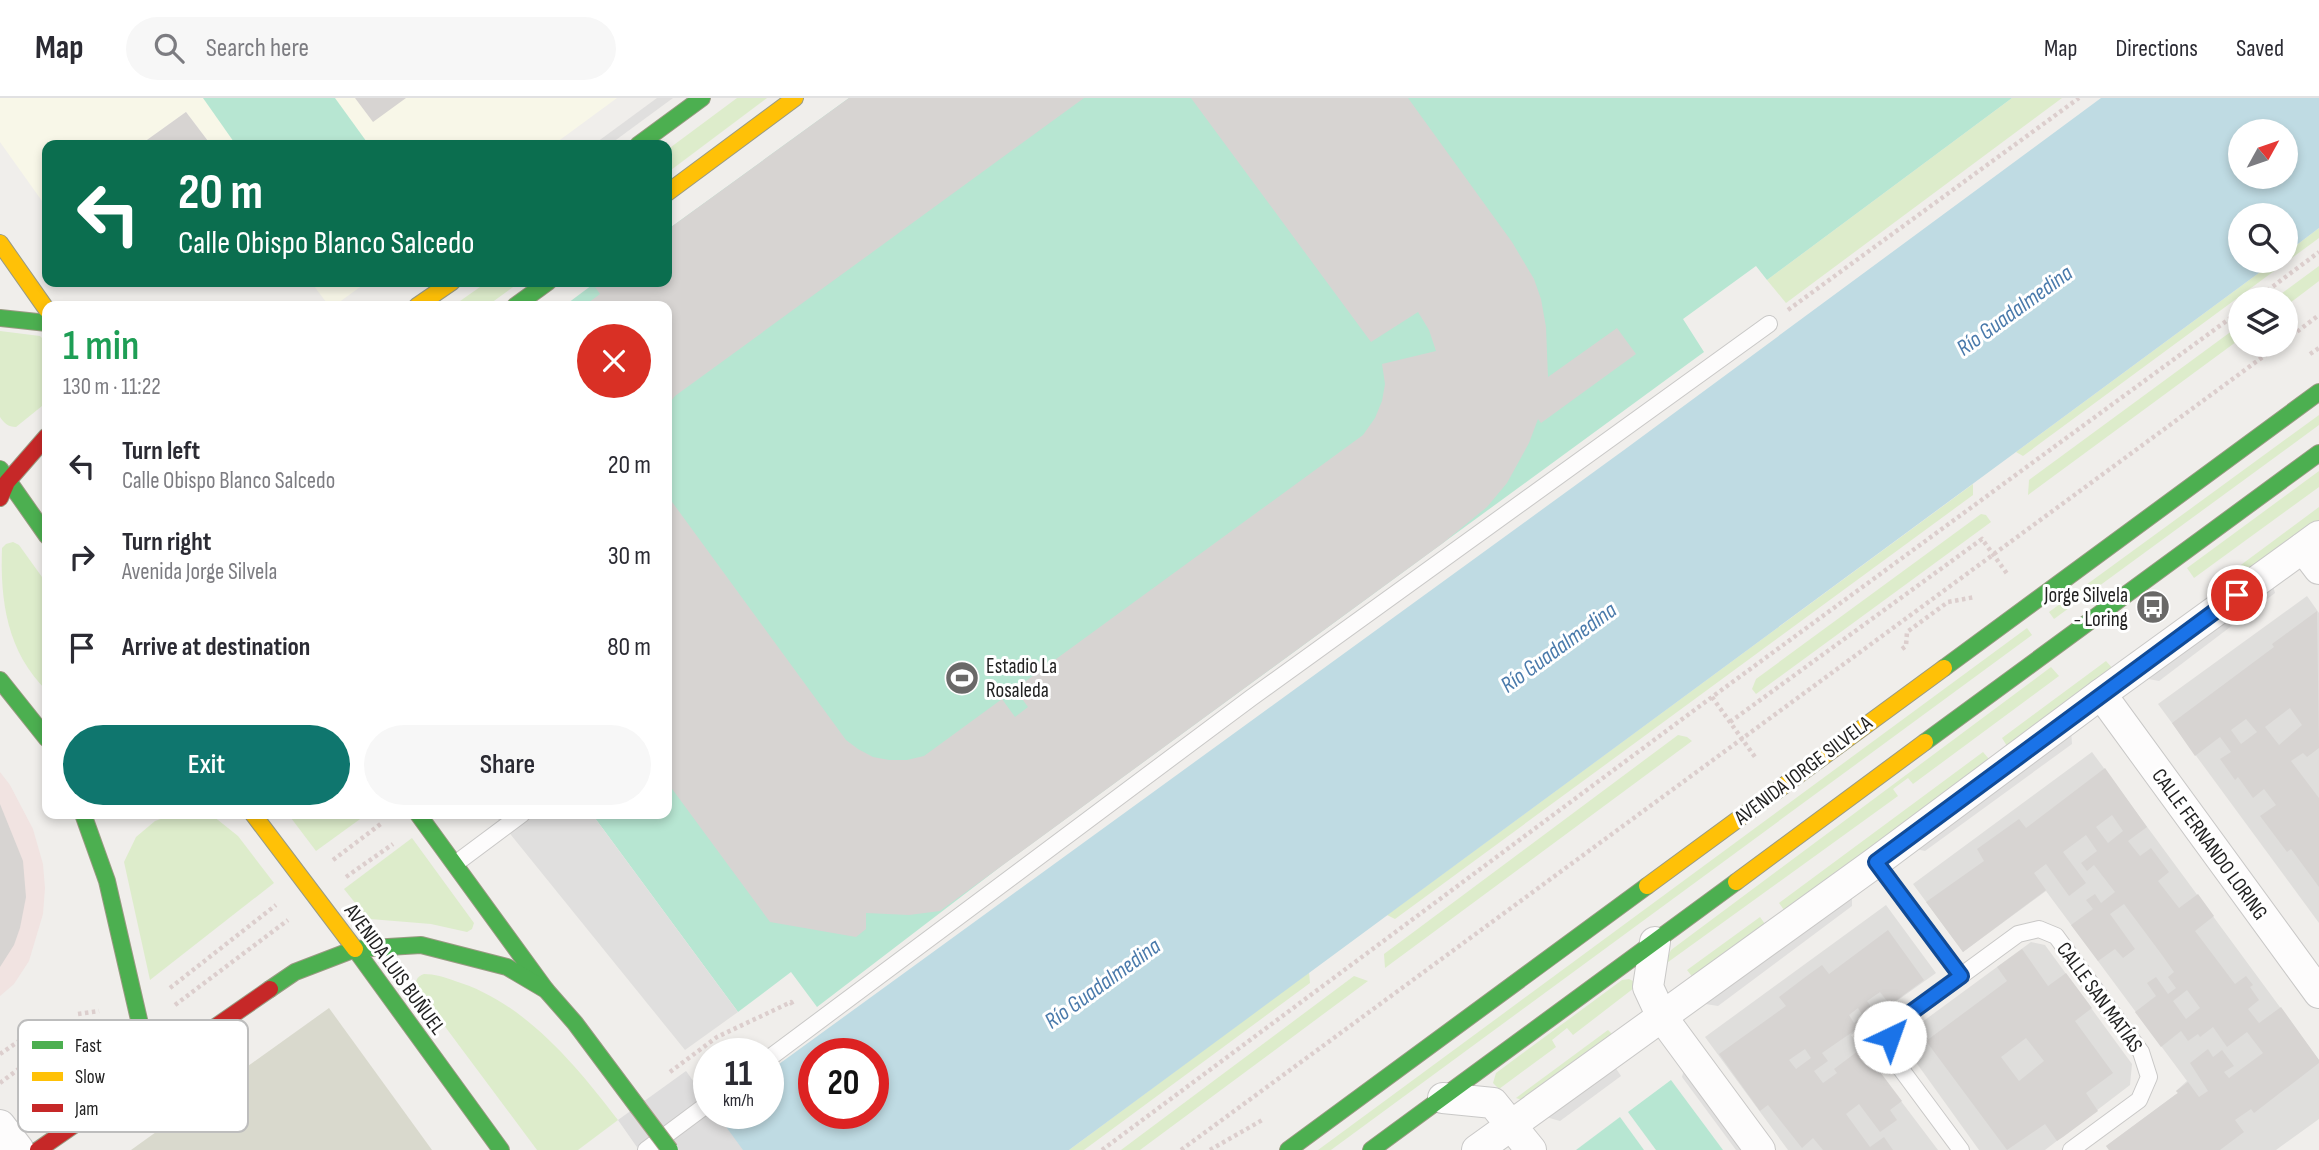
<!DOCTYPE html>
<meta charset="utf-8">
<style>
body{margin:0;font-family:"Sofia Sans Condensed",sans-serif;background:#f7f7f7;color:#2b2b33;height:100vh;display:flex;flex-direction:column;font-size:26px;white-space:nowrap}
*{box-sizing:border-box;margin:0}
p{font-size:23px;color:#7c7c81}
.icon{flex:none;width:38px;height:38px;fill:none;stroke:currentColor;stroke-width:2;stroke-linecap:round;stroke-linejoin:round}
.map{position:relative;flex:1;overflow:hidden}
.panel{position:absolute;left:42px;top:203px;width:630px;height:518px;display:flex;flex-direction:column;background:#fff;border-radius:14px;box-shadow:0 4px 10px #0003}
.panel>*{flex:none}
.top-card{position:absolute;left:42px;top:42px;width:630px;height:147px;border-radius:14px;box-shadow:0 4px 10px #0003;background:#0b6e4f;color:#fff;overflow:hidden}
.needle{width:46px;rotate:50deg}
.tools{position:absolute;left:2228px;top:21px;display:grid;gap:14px}
.tools a{display:grid;place-items:center;width:70px;height:70px;border-radius:50%;background:#fff;box-shadow:0 4px 10px #0003;font-size:35px}
.speed{position:absolute;left:693px;top:940px;display:flex;gap:14px;font-size:35px;font-weight:700;text-align:center}
.speed>*{display:grid;place-content:center;width:91px;height:91px;border-radius:50%;background:#fff;box-shadow:0 4px 10px #0003;line-height:1}
.speed small{font-size:18px;font-weight:400}
.speed .limit{border:10px solid #d22;background:#fff;color:#111}
.pin{position:absolute;display:grid;place-items:center;width:60px;height:60px;color:#fff;margin:-30px;border:4px solid #fff;border-radius:50%;box-shadow:0 2px 7px #0007}
.me{position:absolute;width:77px;margin:-38px;rotate:42deg;stroke-linejoin:round;filter:drop-shadow(0 0 5px #0008)}
.turn{display:flex;align-items:center;gap:24px;height:147px;padding:0 21px;font-size:32px}
.turn .icon{width:91px;height:91px;stroke-width:2.5}
.turn b{display:block;font-size:49px;line-height:60px}
.round{display:grid;place-items:center;flex:none;width:74px;height:74px;border-radius:37px;background:#f7f7f7}
.headline{display:flex;align-items:center;justify-content:space-between;height:119px;padding:0 21px}
h1{font-size:42px;font-weight:600;line-height:52px;color:#1e9e55}
.cta{display:flex;gap:14px;margin-top:auto;padding:14px 21px}
.cta a{flex:1;height:80px;border-radius:42px;background:#0f766e;color:#fff;font-size:28px;font-weight:600;line-height:80px;text-align:center}
.cta a+a{background:#f7f7f7;color:#2b2b33}
ul{padding:0;list-style:none}
li{display:flex;align-items:center;gap:21px;height:91px;padding:0 21px}
li div{flex:1}
li b{display:block;font-size:26px}
li em{font-style:normal}
header{display:flex;align-items:center;gap:42px;box-sizing:border-box;height:98px;padding:0 35px;background:#fff;border-bottom:2px solid #e1e1e2}
header strong{font-size:33px}
nav{display:flex;gap:38px;margin-inline-start:auto;font-size:24px}
.search{width:490px;height:63px;background:#f7f7f7;display:flex;align-items:center;gap:18px;box-sizing:border-box;padding:0 24px;border-radius:38px;color:#7c7c81;font-size:26px}
.map>svg:first-child{display:block}
.residential{fill:#dfdedc}
.commercial{fill:#f1e3e1}
.education{fill:#f8f7e8}
.construction{fill:#d9d9cd}
.grass{fill:#ddeccb}
.pitch{fill:#b7e6d2}
.parking{fill:#e0dfde}
.water{fill:#bfdbe3;fill-rule:evenodd}
.pier{fill:#dedddd}
.building{fill:#d7d4d2;fill-rule:evenodd}
.lines{fill:none;stroke-linecap:round;stroke-linejoin:round}
.lane-casing{stroke:#c9c8c7;stroke-width:18}
.street-casing{stroke:#c9c8c7;stroke-width:32}
.fast-casing{stroke:#999a82;stroke-width:18}
.slow-casing{stroke:#999a82;stroke-width:18}
.jam-casing{stroke:#999a82;stroke-width:18}
.path{stroke:#dccecd;stroke-width:4.5;stroke-dasharray:3.5 3.5;stroke-linecap:butt}
.lane{stroke:#fdfcfc;stroke-width:16}
.street{stroke:#fdfcfc;stroke-width:30}
.fast{stroke:#4caf50;stroke-width:16}
.slow{stroke:#ffc107;stroke-width:16}
.jam{stroke:#c62828;stroke-width:16}
.fast-bridge-casing{stroke:#a79c86;stroke-width:18;stroke-linecap:butt}
.fast-bridge{stroke:#4caf50;stroke-width:16}
.route-casing{stroke:#114b97;stroke-width:18}
.route{stroke:#1a73e8;stroke-width:12}
.labels{text-anchor:middle;stroke-width:6;stroke-linejoin:round;paint-order:stroke}
.poi-label{font-size:21px;fill:#222;stroke:#fff;text-anchor:end}
.street-label{font-size:21px;fill:#222;stroke:#fff}
.water-label{font-size:23px;font-style:italic;fill:#4a7aab;stroke:#fff}
.key{fill:#fff;stroke:#bdbdbd;stroke-width:2}
.key-label{font-size:19px;fill:#222}
</style>
<header>
<strong>Map</strong>
<div class="search"><svg class="icon" aria-label="search" viewBox="0 0 24 24"><circle cx="10" cy="10" r="6"/><path d="M15 15l6 6"/></svg>Search here</div>
<nav><a>Map</a><a>Directions</a><a>Saved</a></nav>
</header>
<div class="map">
<svg width="2319" height="1052" viewBox="0 0 2319 1052">
<rect width="100%" height="100%" fill="#f0eeeb"/>
<g class="residential">
<polygon points="2307,498 2319,515 2319,825 2158,606"/>
<polygon points="2092,654 2319,962 2319,1021 2276,1052 2109,1052 2106,1048 2175,997 2178,995 2176,993 2187,983 2046,793 1963,854 1913,786"/>
<polygon points="1886,807 1936,875 1891,907 1893,910 1879,920 1877,917 1851,937 1938,1052 1788,1052 1705,939"/>
<polygon points="2031,844 2045,847 2132,966 2130,987 2045,1052 1979,1052 1910,956 1908,945 1918,927"/>
</g>
<polygon class="commercial" points="0,674 10,687 33,731 43,766 45,790 43,816 29,863 14,886 0,898"/>
<g class="education">
<polygon points="0,0 617,0 553,47 211,47 186,14 140,47 47,47 47,110 0,44"/>
<polygon points="311,184 367,184 334,208 329,208"/>
</g>
<polygon class="construction" points="329,910 432,1052 131,1052"/>
<g class="grass">
<polygon points="737,0 767,0 667,75 667,52"/>
<polygon points="2012,0 2062,0 1786,205 1767,182"/>
<polygon points="2319,130 2319,140 2023,358 2016,354 2275,163 2286,163 2286,155"/>
<polygon points="2319,168 2319,183 2286,208 2286,201 2274,201"/>
<polygon points="487,184 520,184 487,208 453,208"/>
<polygon points="2240,227 2240,241 2028,397 2029,382"/>
<path d="M 0,233 L 40,238 L 47,245 L 47,304 L 16,329 C 8,329 4,325 0,319 Z"/>
<polygon points="2319,317 2319,327 2054,521 2049,514"/>
<polygon points="2319,373 2319,389 2194,480 2187,470"/>
<polygon points="1973,386 1973,397 1395,821 1387,817"/>
<polygon points="2319,409 2319,422 2232,488 2226,478"/>
<polygon points="1981,416 1986,417 1991,424 1756,596 1752,591 1756,581"/>
<path d="M 13,444 L 19,447 L 47,486 L 47,593 C 7,554 0,503 2,450 L 6,446 Z"/>
<polygon points="2027,530 2032,537 1331,1052 1318,1052"/>
<polygon points="2106,563 2114,572 1694,881 1687,872 1760,819 1765,826 1784,812 1779,805 1983,654 1989,661 2007,648 2002,640"/>
<polygon points="2051,569 2059,578 1913,686 1908,680 1893,691 1898,698 1664,867 1671,852"/>
<polygon points="1678,637 1687,639 1692,643 1385,870 1384,856"/>
<polygon points="175,716 213,718 238,738 274,785 150,882 124,764 136,739 155,723"/>
<polygon points="288,716 367,716 316,753"/>
<polygon points="412,740 474,825 472,831 467,834 431,826 370,821 364,816 344,791"/>
<polygon points="1309,874 1310,885 1084,1052 1069,1052"/>
<path d="M 424,876 C 435,876 444,879 455,883 C 524,904 575,966 618,1022 L 578,1052 L 537,1052 L 417,891 C 415,883 416,879 424,876 Z"/>
<polygon points="1354,878 1368,883 1140,1052 1121,1052"/>
<polygon points="1629,881 1633,883 1634,890 1573,937 1567,930 1552,942 1556,949 1499,991 1493,985 1496,975 1622,882"/>
<polygon points="1608,932 1616,940 1522,1002 1516,1000"/>
</g>
<g class="pitch">
<polygon points="203,0 335,0 369,47 236,47"/>
<polygon points="849,0 2012,0 1767,182 1756,168 1683,221 1704,254 1004,766 817,909 791,874 738,914 592,716 667,716 667,208 564,208 596,184 667,184 667,132"/>
<polygon points="1671,982 1723,1052 1656,1052 1628,1014"/>
<polygon points="1620,1019 1644,1052 1576,1052"/>
</g>
<g class="parking">
<polygon points="657,0 673,0 609,47 593,47"/>
<polygon points="2272,484 2275,495 2159,583 2143,580"/>
<polygon points="2071,632 2072,646 1925,753 1911,750"/>
<polygon points="494,716 592,716 738,914 685,952"/>
<polygon points="1852,793 1852,808 1718,908 1699,905"/>
<polygon points="1685,968 1747,1052 1736,1052 1682,979"/>
<polygon points="1615,969 1621,978 1560,1023 1546,1019"/>
</g>
<path class="water" d="M 2101,0 L 2319,0 L 2319,130 L 2286,155 L 2286,117 L 2240,117 L 2240,163 L 2275,163 L 1069,1052 L 663,1052 L 713,1015 L 768,1015 L 768,974 L 1624,352 ZM 2240,33 L 2286,33 L 2286,79 L 2240,79 ZM 814,956 L 873,956 L 873,1015 L 814,1015 Z"/>
<polygon class="pier" points="686,973 709,1005 709,1015 716,1015 743,1052 639,1052 618,1022"/>
<g class="building">
<polygon points="355,0 406,0 373,24"/>
<polygon points="849,0 1084,0 675,298 667,308 667,208 584,208 600,196 593,186 596,184 667,184 667,132"/>
<polygon points="1191,0 1408,0 1512,144 1534,181 1541,201 1546,229 1548,279 1617,230 1636,256 1541,325 1538,321 1529,345 1507,385 1487,409 1443,445 940,813 909,817 866,815 866,831 856,839 770,824 667,684 667,397 846,642 858,651 873,659 889,662 907,662 924,658 1002,601 1015,619 1028,609 1015,591 1363,337 1375,320 1382,303 1385,286 1382,266 1436,253 1429,232 1418,214 1371,244"/>
<polygon points="186,14 211,47 140,47"/>
<path d="M 2317,513 L 2319,650 L 2307,659 L 2303,655 L 2291,663 L 2319,700 L 2319,789 L 2291,751 L 2287,754 L 2260,718 L 2276,707 L 2264,691 L 2253,700 L 2238,679 L 2235,682 L 2220,661 L 2231,654 L 2220,639 L 2195,658 L 2172,625 L 2274,549 L 2272,546 ZM 2290,610 L 2302,627 L 2279,647 L 2265,629 ZM 2246,621 L 2257,634 L 2241,646 L 2231,632 Z"/>
<path d="M 2105,670 L 2147,729 L 2128,743 L 2140,758 L 2151,750 L 2169,774 L 2158,783 L 2179,810 L 2198,796 L 2214,818 L 2195,833 L 2235,886 L 2246,878 L 2253,887 L 2250,889 L 2259,902 L 2248,911 L 2259,925 L 2281,909 L 2319,962 L 2319,965 L 2254,1015 L 2251,1011 L 2235,1022 L 2244,1034 L 2220,1052 L 2109,1052 L 2106,1048 L 2175,997 L 2178,995 L 2176,993 L 2188,984 L 2199,999 L 2208,993 L 2190,965 L 2208,951 L 2213,959 L 2222,952 L 2234,968 L 2224,974 L 2229,980 L 2263,955 L 2247,934 L 2227,949 L 2213,929 L 2200,939 L 2198,936 L 2188,943 L 2181,933 L 2161,949 L 2135,914 L 2156,898 L 2147,885 L 2156,879 L 2168,896 L 2176,890 L 2168,879 L 2174,874 L 2162,857 L 2124,806 L 2110,816 L 2135,851 L 2123,860 L 2115,851 L 2098,863 L 2071,827 L 2093,811 L 2086,802 L 2095,796 L 2101,805 L 2115,794 L 2094,767 L 2087,773 L 2081,765 L 2097,753 L 2086,737 L 2063,754 L 2086,785 L 2069,798 L 2046,766 L 2034,775 L 2046,792 L 1963,854 L 1926,804 L 1984,763 L 1977,751 L 2019,721 L 2026,730 ZM 2112,717 L 2123,733 L 2108,745 L 2096,729 ZM 2187,892 L 2200,910 L 2186,921 L 2173,903 Z"/>
<polygon points="0,706 23,763 26,799 20,830 14,847 0,869"/>
<path d="M 1888,832 L 1924,882 L 1890,907 L 1880,894 L 1867,903 L 1877,917 L 1822,955 L 1828,963 L 1814,973 L 1823,985 L 1837,975 L 1834,971 L 1862,950 L 1902,1003 L 1890,1012 L 1897,1022 L 1880,1034 L 1859,1006 L 1846,1016 L 1870,1049 L 1884,1039 L 1893,1052 L 1823,1052 L 1813,1040 L 1802,1050 L 1768,1007 L 1760,1013 L 1719,956 L 1786,908 L 1779,899 L 1808,877 L 1822,867 L 1829,876 ZM 1858,910 L 1863,918 L 1854,925 L 1849,917 ZM 1805,951 L 1811,960 L 1796,971 L 1789,962 Z"/>
<path d="M 2022,851 L 2048,888 L 2066,875 L 2092,910 L 2075,923 L 2113,975 L 2086,995 L 2098,1013 L 2063,1039 L 2057,1043 L 2045,1026 L 2007,1052 L 1926,943 L 2007,883 L 1997,869 ZM 2026,940 L 2044,963 L 2019,983 L 2001,959 Z"/>
</g>
<g class="lines">
<g class="lane-casing">
<g id="lane">
<polyline points="1876,764 1961,878"/>
<polyline points="455,766 522,716"/>
<polyline points="768,961 1251,600 1769,226"/>
<polyline points="646,1052 709,1005"/>
<polyline points="1961,1052 1895,963 1890,939 1906,918 2018,836 2039,831 2056,838 2141,954 2149,979 2139,1002 2071,1052"/>
</g>
</g>
<g class="street-casing">
<g id="street">
<polyline points="2303,450 2319,471"/>
<polyline points="2101,596 2319,895"/>
<polyline points="1655,844 1648,889 1662,919 1760,1052"/>
<polyline points="1443,1000 1493,1005 1531,1052"/>
<polyline points="0,1027 19,1052"/>
<polyline points="1477,1052 1876,764 2101,596 2319,438"/>
</g>
</g>
<g class="fast-casing">
<g id="fast">
<polyline points="638,47 702,0"/>
<polyline points="515,208 548,184"/>
<polyline points="0,220 47,225"/>
<polyline points="0,371 47,438"/>
<polyline points="1944,570 2319,294"/>
<polyline points="0,582 47,641"/>
<polyline points="1925,644 2319,355"/>
<polyline points="83,716 107,783 140,926 125,965 91,1014"/>
<polyline points="418,716 546,892"/>
<polyline points="355,851 501,1052"/>
<polyline points="270,891 295,874 355,851 421,847 507,869 546,892 575,925 637,1008"/>
<polyline points="1288,1052 1647,788"/>
<polyline points="1371,1052 1736,784"/>
</g>
</g>
<g class="slow-casing">
<g id="slow">
<polyline points="667,95 795,0"/>
<polyline points="0,145 47,212"/>
<polyline points="417,208 452,184"/>
<polyline points="253,716 355,851"/>
<polyline points="1736,784 1925,644"/>
<polyline points="1647,788 1944,570"/>
</g>
</g>
<g class="jam-casing">
<g id="jam">
<polyline points="0,400 7,384 47,338"/>
<polyline points="38,1052 270,891"/>
</g>
</g>
<g class="path">
<polyline points="2256,201 2319,154"/>
<polyline points="1788,212 2079,0"/>
<polyline points="2286,242 2319,217"/>
<polyline points="2310,256 2319,250"/>
<polyline points="1902,551 1906,548 1907,534 1948,504 1975,499"/>
<polyline points="1712,599 1755,659"/>
<polyline points="1730,624 1982,441 2008,477"/>
<polyline points="333,762 382,725"/>
<polyline points="346,779 393,746"/>
<polyline points="170,890 276,807"/>
<polyline points="175,907 288,822"/>
<polyline points="78,916 99,913"/>
<polyline points="0,956 22,941 99,931"/>
<polyline points="670,974 717,939 791,904 794,909"/>
<polyline points="0,985 20,970 84,959"/>
<polyline points="1102,1052 1712,599 2240,213"/>
<polyline points="1181,1052 2279,247"/>
<polyline points="1210,1052 1264,1021"/>
</g>
<use href="#lane" class="lane"/>
<use href="#street" class="street"/>
<use href="#fast" class="fast"/>
<use href="#slow" class="slow"/>
<use href="#jam" class="jam"/>
<g class="fast-bridge-casing">
<polyline id="fast-bridge" points="637,1008 670,1052"/>
</g>
<use href="#fast-bridge" class="fast-bridge"/>
</g>
<g class="lines">
<g class="route-casing">
<polyline id="route" points="1890,939 1906,918 1961,878 1876,764 2237,497"/>
</g>
<use href="#route" class="route"/>
</g>
<defs>
<g id="bus-disc" transform="scale(1.75)"><circle r="9.5" fill="#6a6968" stroke="#fff"/><path d="M-5-6H5V4H4V6H2V4H-2V6H-4V4H-5ZM-3.5-4V0h7V-4ZM-3.5 1.2v1.5H-2V1.2ZM2 1.2v1.5H3.5V1.2Z" fill="#fff"/></g>
<g id="stadium-disc" transform="scale(1.75)"><circle r="9.5" fill="#6a6968" stroke="#fff"/><path d="M0-5a6.5 5 0 1 0 0 10a6.5 5 0 1 0 0-10ZM-3.5-1.8h7v3.6h-7Z" fill="#fff"/></g>
</defs>
<g fill-rule="evenodd">
<use href="#bus-disc" x="2153" y="509"/>
<use href="#stadium-disc" x="962" y="580"/>
</g>
<g class="labels">
<g class="poi-label">
<text x="2128" y="504">Jorge Silvela<tspan x="2128" dy="24">- Loring</tspan></text>
<text x="986" y="575" text-anchor="start">Estadio La<tspan x="986" dy="24">Rosaleda</tspan></text>
</g>
<g class="street-label">
<text transform="translate(1803 672) rotate(-37)" y="7">AVENIDA JORGE SILVELA</text>
<text transform="translate(2210 746) rotate(54)" y="7">CALLE FERNANDO LORING</text>
<text transform="translate(395 871) rotate(54)" y="7">AVENIDA LUIS BUÑUEL</text>
<text transform="translate(2100 899) rotate(54)" y="7">CALLE SAN MATÍAS</text>
</g>
<g class="water-label">
<text transform="translate(2014 212) rotate(-36)" y="8">Río Guadalmedina</text>
<text transform="translate(1558 549) rotate(-36)" y="8">Río Guadalmedina</text>
<text transform="translate(1102 885) rotate(-36)" y="8">Río Guadalmedina</text>
</g>
</g>
<rect x="18" y="922" width="230" height="112" rx="10" class="key"/>
<rect x="32" y="943" width="31" height="8" fill="#4caf50"/>
<rect x="32" y="974" width="31" height="9" fill="#ffc107"/>
<rect x="32" y="1006" width="31" height="8" fill="#c62828"/>
<g class="key-label">
<text x="75" y="954">Fast</text>
<text x="75" y="985">Slow</text>
<text x="75" y="1017">Jam</text>
</g>
</svg>
<div class="tools">
<a><svg class="needle" viewBox="-14 -14 28 28"><path d="M0-13l5 13h-10z" fill="#e53935"/><path d="M0 13l5-13h-10z" fill="#7c7c81"/></svg></a>
<a><svg class="icon" aria-label="search" viewBox="0 0 24 24"><circle cx="10" cy="10" r="6"/><path d="M15 15l6 6"/></svg></a>
<a><svg class="icon" aria-label="layers" viewBox="0 0 24 24"><path d="M12 4l9 5-9 5-9-5zM3 14l9 5 9-5"/></svg></a>
</div>
<div class="speed"><div>11<small>km/h</small></div><div class="limit">20</div></div>
<div class="pin" style="left:2237px;top:497px;background:#d93025"><svg class="icon" aria-label="arrive" viewBox="0 0 24 24"><path d="M6 21V4h12l-3 4 3 4H6"/></svg></div>
<svg class="me" style="left:1890px;top:939px" viewBox="-20 -20 40 40"><circle r="19" fill="#fff"/><path d="M0-13L10 11 0 6-10 11z" fill="#1a73e8"/></svg>
<div class="top-card">
<div class="turn"><svg class="icon" aria-label="left" viewBox="0 0 24 24"><path d="M17 20v-9H6M10 6l-5 5 5 5"/></svg><div><b>20 m</b>Calle Obispo Blanco Salcedo</div></div>
</div>
<section class="panel">
<div class="headline"><div><h1>1 min</h1><p>130 m · 11:22</p></div><a class="round" style="background:#d93025;color:#fff"><svg class="icon" aria-label="close" viewBox="0 0 24 24"><path d="M6 6l12 12M18 6L6 18"/></svg></a></div>
<ul>
<li><svg class="icon" aria-label="left" viewBox="0 0 24 24"><path d="M17 20v-9H6M10 6l-5 5 5 5"/></svg><div><b>Turn left</b><p>Calle Obispo Blanco Salcedo</p></div><em>20 m</em></li>
<li><svg class="icon" aria-label="right" viewBox="0 0 24 24"><path d="M7 20v-9h11M14 6l5 5-5 5"/></svg><div><b>Turn right</b><p>Avenida Jorge Silvela</p></div><em>30 m</em></li>
<li><svg class="icon" aria-label="arrive" viewBox="0 0 24 24"><path d="M6 21V4h12l-3 4 3 4H6"/></svg><div><b>Arrive at destination</b></div><em>80 m</em></li>
</ul>
<div class="cta"><a>Exit</a><a>Share</a></div>
</section>
</div>
